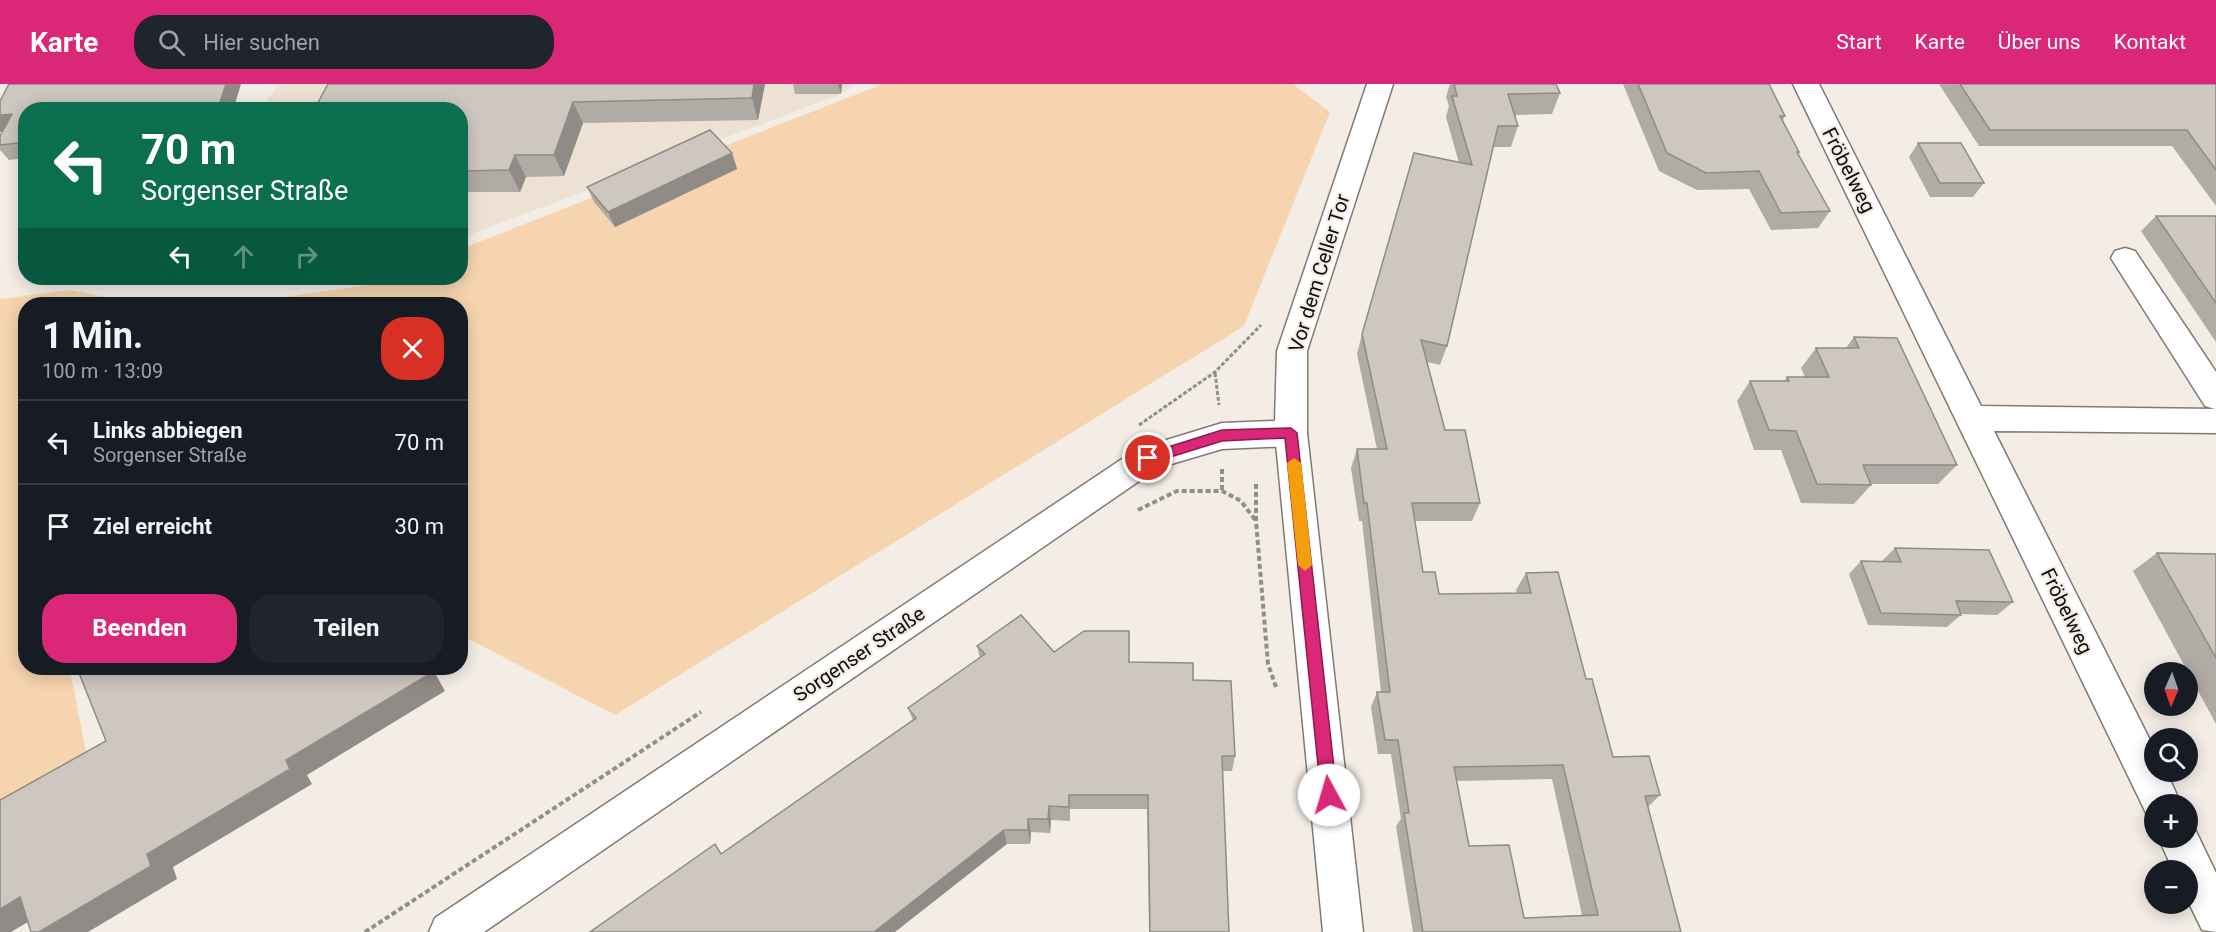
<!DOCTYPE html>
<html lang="de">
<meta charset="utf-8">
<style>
body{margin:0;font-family:Roboto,sans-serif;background:#20242c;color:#f1f3f6;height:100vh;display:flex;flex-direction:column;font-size:22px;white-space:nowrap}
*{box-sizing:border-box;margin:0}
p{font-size:20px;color:#9ea1a6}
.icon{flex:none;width:33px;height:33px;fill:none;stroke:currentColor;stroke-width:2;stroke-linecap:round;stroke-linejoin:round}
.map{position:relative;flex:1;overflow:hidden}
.panel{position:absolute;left:18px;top:213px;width:450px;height:378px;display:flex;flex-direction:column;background:#171b24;border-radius:24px;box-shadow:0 3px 15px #0003}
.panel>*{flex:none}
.guide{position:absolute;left:18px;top:18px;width:450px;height:183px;border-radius:24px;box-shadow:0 3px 15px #0003;background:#0b6e4f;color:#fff;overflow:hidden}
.needle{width:39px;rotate:182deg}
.tools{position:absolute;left:2144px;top:578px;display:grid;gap:12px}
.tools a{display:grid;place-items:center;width:54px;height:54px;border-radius:50%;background:#171b24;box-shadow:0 3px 15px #0003;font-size:30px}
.pin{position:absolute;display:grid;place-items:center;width:51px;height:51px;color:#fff;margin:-26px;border:3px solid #fff;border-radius:50%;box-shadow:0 2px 6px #0007}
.me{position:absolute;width:66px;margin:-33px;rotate:354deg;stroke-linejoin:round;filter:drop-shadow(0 0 4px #0008)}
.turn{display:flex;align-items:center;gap:21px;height:126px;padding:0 24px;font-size:27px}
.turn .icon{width:78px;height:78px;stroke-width:2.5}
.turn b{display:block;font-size:42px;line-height:51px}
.lanes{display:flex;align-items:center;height:57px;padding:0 24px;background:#0003;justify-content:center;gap:30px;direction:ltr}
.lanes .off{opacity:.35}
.round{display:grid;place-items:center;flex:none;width:63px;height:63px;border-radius:24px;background:#20242c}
.head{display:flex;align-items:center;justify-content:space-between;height:102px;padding:0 24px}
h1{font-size:36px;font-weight:700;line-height:45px}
.button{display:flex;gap:12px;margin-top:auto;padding:12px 24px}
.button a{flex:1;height:69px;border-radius:24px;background:#db2777;color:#fff;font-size:24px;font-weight:700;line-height:69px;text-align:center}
.button a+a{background:#20242c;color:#f1f3f6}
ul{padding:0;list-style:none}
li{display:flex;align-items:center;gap:18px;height:84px;padding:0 24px;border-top:2px solid #363941}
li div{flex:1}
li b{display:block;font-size:22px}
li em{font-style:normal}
header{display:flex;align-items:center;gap:36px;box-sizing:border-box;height:84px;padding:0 30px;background:#db2777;color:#fff}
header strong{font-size:28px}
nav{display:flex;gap:33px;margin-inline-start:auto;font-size:21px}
.search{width:420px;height:54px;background:#20242c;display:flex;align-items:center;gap:15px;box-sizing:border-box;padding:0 21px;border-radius:24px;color:#9ea1a6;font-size:22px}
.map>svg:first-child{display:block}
.built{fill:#ede1d4}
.green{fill:#f6d4af}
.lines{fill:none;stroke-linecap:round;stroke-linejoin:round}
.minor-casing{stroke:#807a74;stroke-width:3}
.major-casing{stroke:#807a74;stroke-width:3}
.path-far1{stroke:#938e89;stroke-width:3;stroke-dasharray:4 2;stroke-linecap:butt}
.path{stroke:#938e89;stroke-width:4;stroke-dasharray:5 3;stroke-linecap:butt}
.minor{fill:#fff;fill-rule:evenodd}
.major{fill:#fff;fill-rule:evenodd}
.wall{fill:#b1aba5;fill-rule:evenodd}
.shaded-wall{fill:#908b86}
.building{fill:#cec7c0;stroke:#908b86;stroke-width:1.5;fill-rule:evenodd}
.route{fill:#db2777;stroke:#8e194d;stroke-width:1.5}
.slow{fill:#f59e0b}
.labels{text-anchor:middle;stroke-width:4.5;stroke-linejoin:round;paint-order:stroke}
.street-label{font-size:20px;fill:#0f0d0a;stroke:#f4ede6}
</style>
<header>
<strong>Karte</strong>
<div class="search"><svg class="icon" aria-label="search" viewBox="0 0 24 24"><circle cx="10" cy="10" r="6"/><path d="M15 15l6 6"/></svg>Hier suchen</div>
<nav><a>Start</a><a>Karte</a><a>Über uns</a><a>Kontakt</a></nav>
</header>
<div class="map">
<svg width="2216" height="848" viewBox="0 0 2216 848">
<rect width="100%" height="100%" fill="#f4ede6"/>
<polygon class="built" points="278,0 855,0 841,10 461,154 460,26 261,26"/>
<g class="green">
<polygon points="883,0 1293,0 1330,28 1244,242 615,631 461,551 460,220 235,220 369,201 388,194 460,194 461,165"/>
<polygon points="70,206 141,220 26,220 26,584 84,584 71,591 88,678 0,732 0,215"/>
</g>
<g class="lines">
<g class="minor-casing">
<g id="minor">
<polygon points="1793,0 1819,0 1981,322 2215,325 2205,322 2111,174 2115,167 2125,164 2135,167 2216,288 2216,349 1994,347 2154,664 2154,687 2166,687 2181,720 2154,720 2154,735 2148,733"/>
<polygon points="1291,336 1302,340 1307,349 1363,848 1323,848 1275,349 1280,340"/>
<polygon points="2187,737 2192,739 2216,789 2216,848 2202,846 2187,815 2187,786 2173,786 2158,753 2187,753"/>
</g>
</g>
<g class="major-casing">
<polygon id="major" points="1367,0 1393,0 1307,267 1307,349 1302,358 1291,362 1222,365 1158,384 484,848 429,848 435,834 1137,365 1222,339 1275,337 1277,267"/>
</g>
<g class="path-far1">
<polyline points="1215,289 1219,321"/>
<polyline points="1139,341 1215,288 1261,241"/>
</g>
<g class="path">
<polyline points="1222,385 1222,407"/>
<polyline points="1256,400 1256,437 1268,580 1276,603"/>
<polyline points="1138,426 1177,407 1222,407 1241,417 1256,437"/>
<polyline points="365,848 701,628"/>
</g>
<use href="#minor" class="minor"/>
<use href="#major" class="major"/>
</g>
<g class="wall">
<polygon points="9,0 241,0 233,26 26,26 26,74 9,76 0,66 0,52 3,48"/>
<polygon points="328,0 765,0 758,36 583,39 564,92 526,93 520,108 460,108 460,26"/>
<polygon points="793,0 842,0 841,10 795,10"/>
<path d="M 1450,0 L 1556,0 L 1560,9 L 1552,30 L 1515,31 L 1518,42 L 1511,63 L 1493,63 L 1447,262 L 1440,281 L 1427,278 L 1445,346 L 1480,419 L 1472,437 L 1415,437 L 1423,488 L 1439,510 L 1517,509 L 1516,506 L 1526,489 L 1586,595 L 1613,673 L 1660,711 L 1648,723 L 1681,848 L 1413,848 L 1396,742 L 1401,735 L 1391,670 L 1378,670 L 1371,623 L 1377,608 L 1381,608 L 1362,437 L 1359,437 L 1351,384 L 1357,365 L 1377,365 L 1357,270 L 1362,250 L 1459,79 L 1446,33 L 1449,22 L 1446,13 ZM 1552,695 L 1582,831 L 1524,834 L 1469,762 L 1457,697 Z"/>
<polygon points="1623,0 1769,0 1785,32 1783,36 1799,68 1798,70 1830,127 1818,144 1771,146 1749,105 1697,106 1659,87"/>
<polygon points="1939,0 2216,0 2216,122 2172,62 1979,62"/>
<polygon points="1918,59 1984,99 1973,113 1930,113 1909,73"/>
<polygon points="732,69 737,85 615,143 594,118 587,103"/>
<polygon points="2156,132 2216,132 2216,258 2141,147"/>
<polygon points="1854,253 1957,381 1938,400 1870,400 1871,401 1854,420 1801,419 1781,366 1754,366 1737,317 1750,297 1784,297 1787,293 1805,293 1801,284 1816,264 1846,264"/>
<polygon points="1895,464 2013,518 1997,531 1961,530 1961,531 1947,543 1868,541 1849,490 1861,477 1882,477"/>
<polygon points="2157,469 2216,470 2216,640 2133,487"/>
<polygon points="977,562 1054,568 1129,578 1193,596 1235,672 1232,687 1222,687 1229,848 1149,848 1147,725 1070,725 1070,737 1051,736 1050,749 1031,748 1030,760 1007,760 722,769 913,636 908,624 980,574"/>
</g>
<g class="shaded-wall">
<polygon points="226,0 241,0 233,26 207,26"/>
<polygon points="754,0 765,0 758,36 752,14"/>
<polygon points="838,0 842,0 841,10"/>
<polygon points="573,18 583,39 564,92 554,71"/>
<polygon points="12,30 25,45 0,48 0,31"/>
<polygon points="732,69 737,85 615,143 608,128"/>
<polygon points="515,71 526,93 520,108 509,86"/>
<polygon points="424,584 432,584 445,607 307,691 312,700 173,783 177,795 88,848 39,848 147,770"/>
<polygon points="1049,722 1051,736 1050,749 1048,735"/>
<polygon points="1028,735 1031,748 1030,760 1028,746"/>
<polygon points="1004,746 1007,760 895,848 874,848"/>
<polygon points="20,813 50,825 11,848 0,848 0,825"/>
</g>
<g class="building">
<polygon points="9,0 226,0 218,24 207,26 26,26 26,58 0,61 0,52 12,30 0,31 0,17"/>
<polygon points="328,0 754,0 752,14 573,18 554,71 515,71 509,86 460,87 460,26 314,26"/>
<path d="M 1454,0 L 1556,0 L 1560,9 L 1508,10 L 1518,42 L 1498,42 L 1447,262 L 1421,256 L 1445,346 L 1465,346 L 1480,419 L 1412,419 L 1423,488 L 1435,488 L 1439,510 L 1531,509 L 1526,489 L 1558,488 L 1586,595 L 1592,595 L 1613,673 L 1649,672 L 1660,711 L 1645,712 L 1681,848 L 1423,848 L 1404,729 L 1409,729 L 1398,656 L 1385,656 L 1377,608 L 1390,608 L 1367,419 L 1364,419 L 1357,365 L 1387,365 L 1362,250 L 1414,69 L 1472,81 L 1452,12 L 1457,12 ZM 1563,681 L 1598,831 L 1524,834 L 1509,761 L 1469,762 L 1454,683 Z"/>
<polygon points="1638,0 1769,0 1785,32 1780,32 1799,68 1797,68 1830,127 1781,129 1759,87 1706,89 1667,69"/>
<polygon points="1960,0 2216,0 2216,86 2187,46 1990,46"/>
<polygon points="710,46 732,69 608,128 587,103"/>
<polygon points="1918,59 1961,59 1984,99 1940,99"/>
<polygon points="2156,132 2216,132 2216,219"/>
<polygon points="1854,253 1897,254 1957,381 1863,381 1871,401 1817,400 1796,347 1769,346 1750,297 1789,297 1787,293 1829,293 1816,264 1859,264"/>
<polygon points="1895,464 1989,466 2013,518 1956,517 1961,531 1881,529 1861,477 1901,478"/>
<polygon points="2157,469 2216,470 2216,574"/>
<polygon points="1021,531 1054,568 1084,547 1129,547 1129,578 1193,579 1193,596 1231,597 1235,672 1222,672 1229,848 1150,848 1148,711 1069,711 1069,723 1049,722 1048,735 1028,735 1028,746 1004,746 874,848 590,848 715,760 721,770 916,634 908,624 985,570 977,562"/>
<polygon points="77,584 424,584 428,591 286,676 290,685 147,770 151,782 39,848 31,848 20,813 0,825 0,716 106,657"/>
</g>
<polygon class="route" points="1291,344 1297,349 1337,711 1335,716 1329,718 1324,716 1321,711 1285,354 1222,357 1148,380 1141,374 1143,371 1222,346"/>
<polygon class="slow" points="1294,374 1301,379 1312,481 1305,487 1298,481 1287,379"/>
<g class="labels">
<g class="street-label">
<text transform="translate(1849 86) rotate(63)" y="7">Fröbelweg</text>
<text transform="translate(1319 189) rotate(-73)" y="7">Vor dem Celler Tor</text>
<text transform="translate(2067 527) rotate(64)" y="7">Fröbelweg</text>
<text transform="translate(859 570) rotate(-34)" y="7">Sorgenser Straße</text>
</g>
</g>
</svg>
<div class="tools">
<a><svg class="needle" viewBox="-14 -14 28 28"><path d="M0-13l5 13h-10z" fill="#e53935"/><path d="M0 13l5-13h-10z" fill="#9ea1a6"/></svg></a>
<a><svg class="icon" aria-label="search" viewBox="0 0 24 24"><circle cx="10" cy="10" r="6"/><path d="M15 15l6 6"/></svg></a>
<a>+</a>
<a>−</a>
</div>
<div class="pin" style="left:1148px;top:374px;background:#d93025"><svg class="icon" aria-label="arrive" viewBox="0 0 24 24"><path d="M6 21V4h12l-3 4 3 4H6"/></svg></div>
<svg class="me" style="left:1329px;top:711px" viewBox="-20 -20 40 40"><circle r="19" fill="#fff"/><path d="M0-13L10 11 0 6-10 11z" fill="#db2777"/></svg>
<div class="guide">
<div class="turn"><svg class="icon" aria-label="left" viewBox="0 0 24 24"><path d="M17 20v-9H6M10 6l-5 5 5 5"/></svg><div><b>70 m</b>Sorgenser Straße</div></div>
<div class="lanes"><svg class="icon" aria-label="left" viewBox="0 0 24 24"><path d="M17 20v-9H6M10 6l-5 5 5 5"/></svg><svg class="icon off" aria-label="ahead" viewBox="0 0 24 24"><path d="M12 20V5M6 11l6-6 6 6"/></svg><svg class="icon off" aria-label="right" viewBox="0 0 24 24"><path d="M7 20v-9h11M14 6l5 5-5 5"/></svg></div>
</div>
<section class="panel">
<div class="head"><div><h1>1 Min.</h1><p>100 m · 13:09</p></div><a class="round" style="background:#d93025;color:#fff"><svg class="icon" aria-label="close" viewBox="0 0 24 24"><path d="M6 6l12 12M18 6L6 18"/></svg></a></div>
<ul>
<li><svg class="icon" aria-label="left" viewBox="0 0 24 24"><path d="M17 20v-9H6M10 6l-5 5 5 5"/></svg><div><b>Links abbiegen</b><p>Sorgenser Straße</p></div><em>70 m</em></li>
<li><svg class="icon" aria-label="arrive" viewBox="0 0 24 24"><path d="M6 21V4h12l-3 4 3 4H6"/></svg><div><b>Ziel erreicht</b></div><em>30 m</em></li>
</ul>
<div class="button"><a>Beenden</a><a>Teilen</a></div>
</section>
</div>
